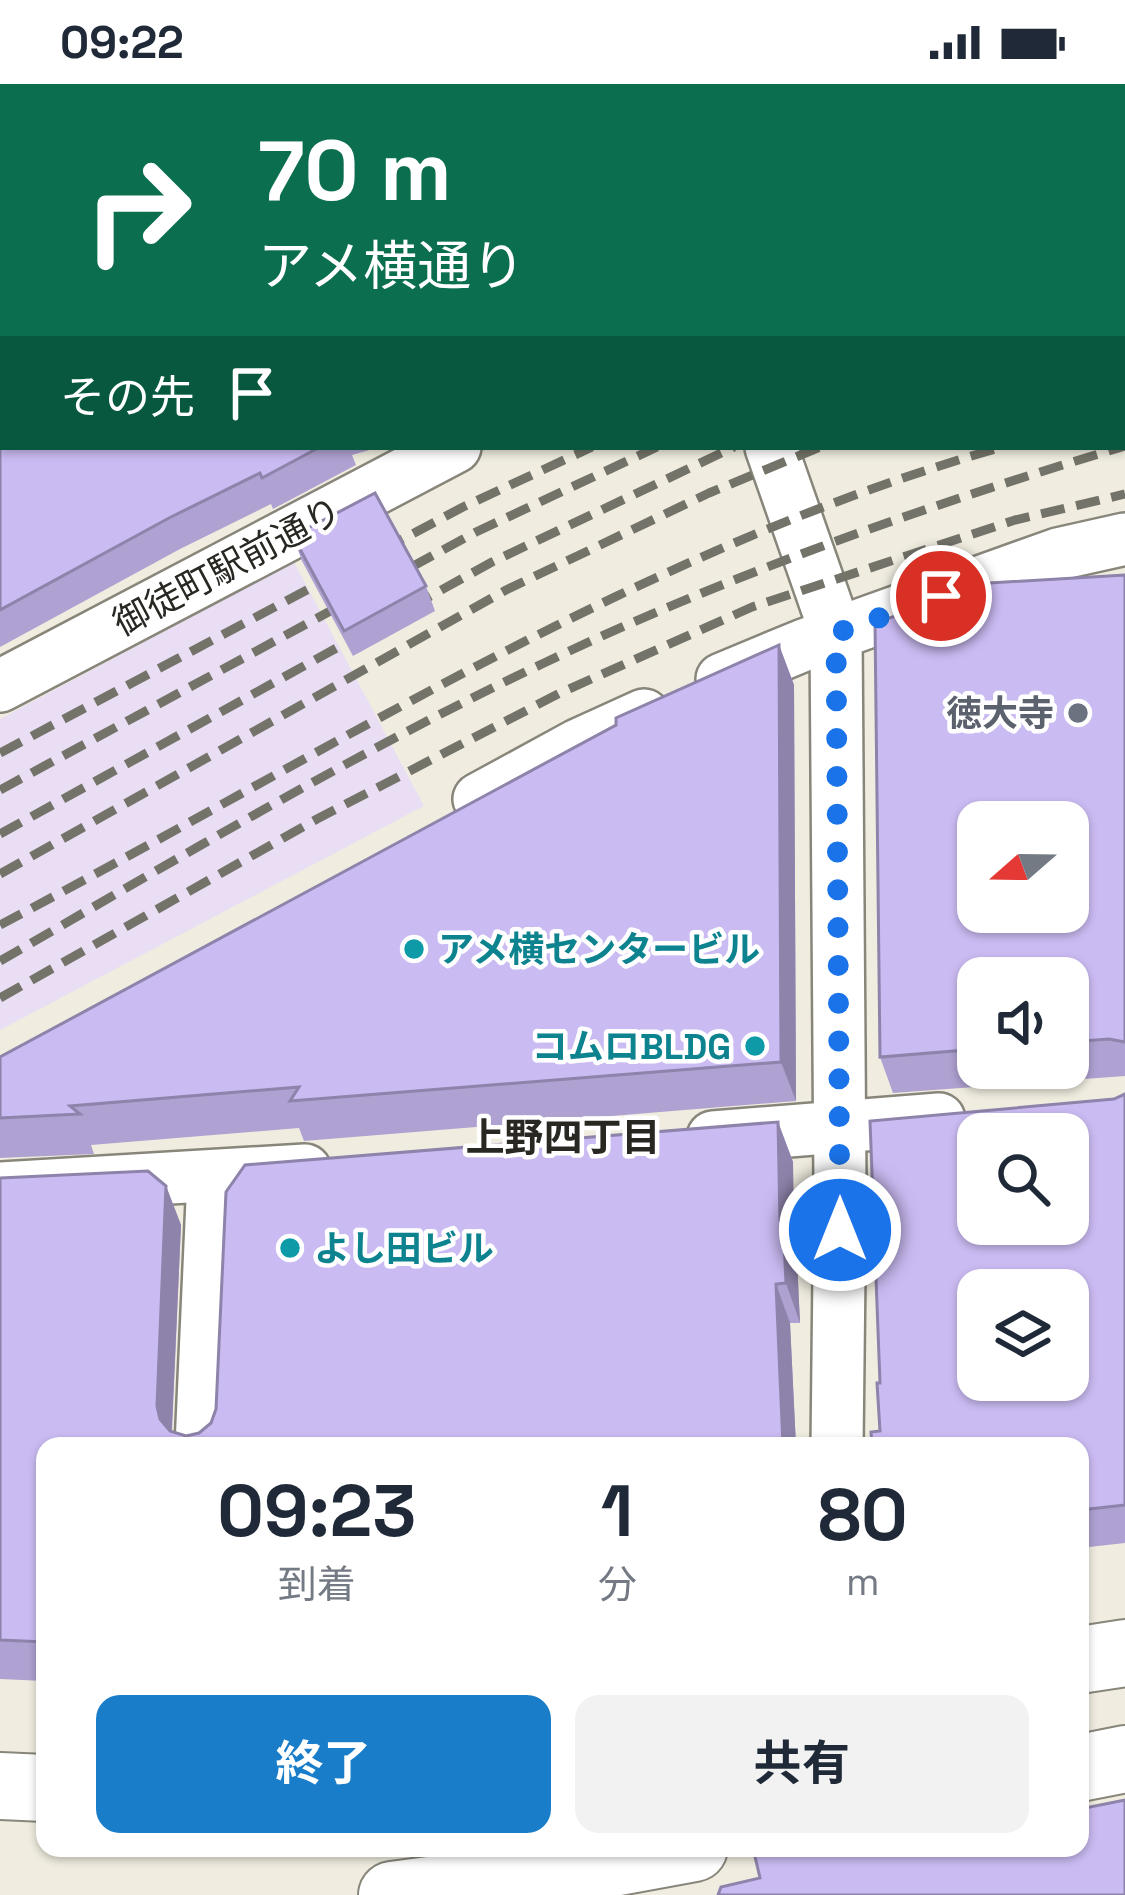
<!DOCTYPE html>
<html lang="ja">
<meta charset="utf-8">
<style>
body{margin:0;font-family:"Space Grotesk","Noto Sans JP",sans-serif;background:#f2f2f3;color:#1f2937;height:100vh;display:flex;flex-direction:column;font-size:45px;white-space:nowrap}
*{box-sizing:border-box;margin:0}
p{font-size:39px;color:#747a83}
.icon{flex:none;width:66px;height:66px;fill:none;stroke:currentColor;stroke-width:2;stroke-linecap:round;stroke-linejoin:round}
.map{position:relative;flex:1;overflow:hidden}
.panel{position:absolute;left:36px;top:1353px;width:1053px;height:420px;display:flex;flex-direction:column;background:#fff;border-radius:24px;box-shadow:0 3px 9px #0004}
.panel>*{flex:none}
.top-card{position:absolute;left:0px;top:0px;width:1125px;height:366px;box-shadow:0 3px 9px #0004;background:#0b6e4f;color:#fff;overflow:hidden}
.needle{width:78px;rotate:250deg}
.controls{position:absolute;left:957px;top:717px;display:grid;gap:24px}
.controls a{display:grid;place-items:center;width:132px;height:132px;border-radius:24px;background:#fff;box-shadow:0 3px 9px #0004;font-size:60px}
.pin{position:absolute;display:grid;place-items:center;width:102px;height:102px;color:#fff;margin:-51px;border:6px solid #fff;border-radius:50%;box-shadow:0 3px 12px #0007}
.me{position:absolute;width:132px;margin:-66px;rotate:0deg;stroke-linejoin:round;filter:drop-shadow(0 0 9px #0008)}
.turn{display:flex;align-items:center;gap:42px;height:252px;padding:0 60px;font-size:54px}
.turn .icon{width:156px;height:156px;stroke-width:2.5}
.turn b{display:block;font-size:84px;line-height:102px}
.then{display:flex;align-items:center;height:114px;padding:0 60px;background:#0003;gap:24px;font-size:45px}
.eta{display:flex;justify-content:space-evenly;align-items:center;height:204px;text-align:center}
.eta b{font-size:72px;font-weight:700;line-height:84px}
.button{display:flex;gap:24px;margin-top:auto;padding:24px 60px}
.button a{flex:1;height:138px;border-radius:24px;background:#197dc9;color:#fff;font-size:48px;font-weight:700;line-height:138px;text-align:center}
.button a+a{background:#f2f2f3;color:#1f2937}
.status{display:flex;justify-content:space-between;align-items:center;height:84px;padding:0 60px;background:#fff;direction:ltr}
.status svg{height:33px;fill:currentColor}
.map>svg:first-child{display:block}
.commercial{fill:#e9def3}
.lines{fill:none;stroke-linecap:round;stroke-linejoin:round}
.minor-casing{stroke:#88867a;stroke-width:56}
.secondary-casing{stroke:#88867a;stroke-width:70}
.minor{stroke:#fff;stroke-width:51}
.secondary{stroke:#fff;stroke-width:66}
.rail{stroke:#74736a;stroke-width:9;stroke-dasharray:24 12;stroke-linecap:butt}
.wall{fill:#afa1d1;fill-rule:evenodd}
.shaded-wall{fill:#8e83aa}
.building{fill:#cbbbf3;stroke:#8e83aa;stroke-width:3;fill-rule:evenodd}
.route{stroke:#1a73e8;stroke-width:21;stroke-dasharray:0 37.8}
.worship-dot{fill:#6b7280;stroke:#fff;stroke-width:4.5}
.culture-dot{fill:#0f9aa8;stroke:#fff;stroke-width:4.5}
.labels{text-anchor:middle;stroke-width:9;stroke-linejoin:round;paint-order:stroke}
.street-label{font-size:36px;fill:#282722;stroke:#fff}
.worship-label{font-size:36px;font-weight:bold;fill:#5b616d;stroke:#fff;text-anchor:end}
.culture-label{font-size:36px;font-weight:bold;fill:#0d838f;stroke:#fff;text-anchor:start}
.neighbourhood-label{font-size:39px;font-weight:bold;fill:#282722;stroke:#fff}
</style>
<div class="status"><b>09:22</b><svg viewBox="0 0 49 12"><path d="M0 12V9h3v3zM5 12V6h3v6zM10 12V3h3v9zM15 12V0h3v12zM26 1h20v11H26zM47 4h2v5h-2z"/></svg></div>
<div class="map">
<svg width="1125" height="1811" viewBox="0 0 1125 1811">
<rect width="100%" height="100%" fill="#f0ede0"/>
<polygon class="commercial" points="294,478 424,722 0,946 0,635"/>
<g class="lines">
<g class="minor-casing">
<g id="minor">
<polyline points="645,0 646,3"/>
<polyline points="1122,94 1125,93"/>
<polyline points="771,363 836,549 840,1102 837,1362"/>
<polyline points="722,595 804,561 1058,470 1125,455"/>
<polyline points="0,602 455,363"/>
<polyline points="479,715 578,661 644,631"/>
<polyline points="713,1053 939,1035"/>
<polyline points="0,1104 305,1086"/>
<polyline points="201,1362 213,1094"/>
</g>
</g>
<g class="secondary-casing">
<g id="secondary">
<polyline points="1080,1576 1125,1569"/>
<polyline points="1080,1684 1125,1675"/>
<polyline points="0,1702 45,1704"/>
<polyline points="392,1811 564,1788 694,1764"/>
</g>
</g>
<use href="#minor" class="minor"/>
<use href="#secondary" class="secondary"/>
<g class="rail">
<polyline points="1122,154 1125,153"/>
<polyline points="1122,183 1125,182"/>
<polyline points="1122,220 1125,219"/>
<polyline points="1122,252 1125,251"/>
<polyline points="1122,329 1125,328"/>
<polyline points="0,669 463,423 592,363"/>
<polyline points="0,706 476,448 657,363"/>
<polyline points="0,750 492,478 734,363"/>
<polyline points="0,790 506,506 709,409 820,363"/>
<path d="M 0,841 C 329,668 641,466 1002,363"/>
<path d="M 0,877 C 179,774 358,667 544,579 C 730,490 928,421 1125,362"/>
<polyline points="0,914 317,735 560,609 752,523 1015,436 1125,410"/>
</g>
</g>
<g class="wall">
<polygon points="0,0 3,3 3,232 0,232"/>
<polygon points="694,0 1125,0 1125,56 1122,57 1122,3 695,3"/>
<polygon points="0,258 3,363 372,363 373,365 352,371 356,381 273,425 271,420 180,465 0,563"/>
<polygon points="293,452 426,502 435,527 353,572 302,477"/>
<path d="M 1125,491 L 1125,992 L 893,1009 L 880,973 ZM 978,894 L 1068,894 L 1068,984 L 978,984 Z"/>
<polygon points="779,561 794,601 796,1017 304,1057 299,1044 91,1061 94,1070 0,1074 0,973"/>
<polygon points="1125,1010 1125,1459 1080,1464 1080,1362 880,1347 880,1299 1114,1015"/>
<polygon points="778,1038 793,1078 794,1167 797,1176 800,1239 790,1239 796,1362 45,1362 45,1597 0,1595 0,1094 166,1102 181,1141 172,1348 186,1352 199,1349"/>
</g>
<g class="shaded-wall">
<polygon points="779,561 794,601 796,1017 781,978"/>
<polygon points="778,1038 793,1078 794,1167 797,1176 800,1239 786,1199 780,1136"/>
<polygon points="166,1102 181,1141 171,1362 160,1335 157,1322"/>
<polygon points="776,1200 790,1239 796,1362 783,1362"/>
</g>
<g class="building">
<polygon points="0,0 595,0 596,3 3,3 3,203 0,202"/>
<polygon points="699,0 1125,0 1125,18 1122,19 1122,3 700,3"/>
<polygon points="3,256 3,363 320,363 262,394 260,389 169,434 0,526 0,258"/>
<polygon points="375,409 426,502 344,547 293,452"/>
<path d="M 1125,491 L 1125,958 L 1109,955 L 1068,958 L 1068,894 L 978,894 L 978,965 L 880,973 L 875,539 L 989,499 ZM 978,738 L 1068,738 L 1068,828 L 978,828 Z"/>
<polygon points="779,561 781,978 290,1017 299,1003 70,1022 80,1030 0,1034 0,973 616,641 616,634"/>
<path d="M 1125,1010 L 1125,1421 L 1080,1426 L 1080,1362 L 872,1362 L 871,1348 L 880,1347 L 877,1299 L 880,1299 L 870,1037 L 1114,1015 ZM 978,1050 L 1068,1050 L 1068,1140 L 978,1140 ZM 978,1206 L 1068,1206 L 1068,1296 L 978,1296 Z"/>
<polygon points="778,1038 780,1136 783,1136 786,1199 776,1200 783,1362 45,1362 45,1558 0,1556 0,1094 148,1087 166,1102 157,1322 160,1335 170,1347 186,1352 199,1349 211,1339 216,1325 226,1108 245,1081"/>
<polygon points="1125,1716 1125,1811 718,1811 721,1803 760,1794 753,1764 858,1764 860,1771 893,1764 1080,1764 1080,1725"/>
</g>
<g class="lines">
<polyline class="route" points="840,1146 836,549 941,512"/>
</g>
<circle class="worship-dot" cx="1078" cy="629" r="12"/>
<g class="culture-dot">
<circle cx="414" cy="865" r="12"/>
<circle cx="755" cy="962" r="12"/>
<circle cx="290" cy="1164" r="12"/>
</g>
<g class="labels">
<g class="street-label">
<text transform="translate(227 482) rotate(-28)" y="13">御徒町駅前通り</text>
</g>
<g class="worship-label">
<text x="1054" y="642">徳大寺</text>
</g>
<g class="culture-label">
<text x="438" y="878">アメ横センタービル</text>
<text x="731" y="975" text-anchor="end">コムロBLDG</text>
<text x="314" y="1177">よし田ビル</text>
</g>
<g class="neighbourhood-label">
<text x="563" y="1067">上野四丁目</text>
</g>
</g>
</svg>
<div class="controls">
<a><svg class="needle" viewBox="-14 -14 28 28"><path d="M0-13l5 13h-10z" fill="#e53935"/><path d="M0 13l5-13h-10z" fill="#747a83"/></svg></a>
<a><svg class="icon" aria-label="sound" viewBox="0 0 24 24"><path d="M4 9h4l5-4v14l-5-4H4zM17 9q2 3 0 6"/></svg></a>
<a><svg class="icon" aria-label="search" viewBox="0 0 24 24"><circle cx="10" cy="10" r="6"/><path d="M15 15l6 6"/></svg></a>
<a><svg class="icon" aria-label="layers" viewBox="0 0 24 24"><path d="M12 4l9 5-9 5-9-5zM3 14l9 5 9-5"/></svg></a>
</div>
<div class="pin" style="left:941px;top:512px;background:#d93025"><svg class="icon" aria-label="arrive" viewBox="0 0 24 24"><path d="M6 21V4h12l-3 4 3 4H6"/></svg></div>
<svg class="me" style="left:840px;top:1146px" viewBox="-20 -20 40 40"><circle r="17" fill="#1a73e8" stroke="#fff" stroke-width="3"/><path d="M0-11L8 9 0 5-8 9z" fill="#fff"/></svg>
<div class="top-card">
<div class="turn"><svg class="icon" aria-label="right" viewBox="0 0 24 24"><path d="M7 20v-9h11M14 6l5 5-5 5"/></svg><div><b>70 m</b>アメ横通り</div></div>
<div class="then">その先<svg class="icon" aria-label="arrive" viewBox="0 0 24 24"><path d="M6 21V4h12l-3 4 3 4H6"/></svg></div>
</div>
<section class="panel">
<div class="eta">
<div><b>09:23</b><p>到着</p></div>
<div><b>1</b><p>分</p></div>
<div><b>80</b><p>m</p></div>
</div>
<div class="button"><a>終了</a><a>共有</a></div>
</section>
</div>
